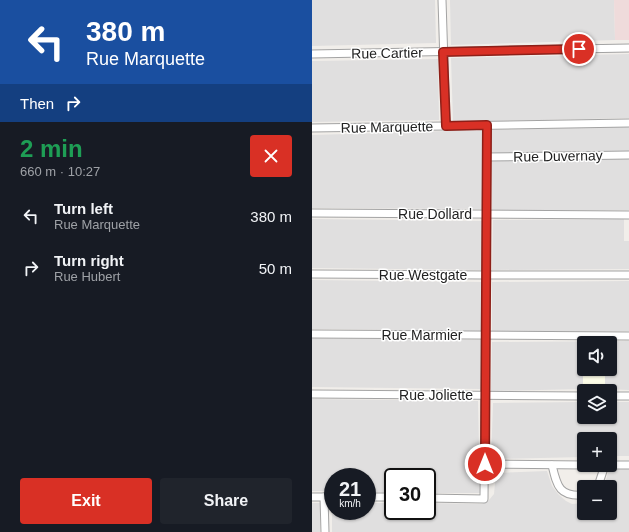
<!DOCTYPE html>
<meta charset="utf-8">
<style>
body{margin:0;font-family:Arial,sans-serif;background:#20242c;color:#f1f3f6;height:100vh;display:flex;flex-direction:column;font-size:15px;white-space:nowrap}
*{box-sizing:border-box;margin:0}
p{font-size:13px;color:#9ea1a6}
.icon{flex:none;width:22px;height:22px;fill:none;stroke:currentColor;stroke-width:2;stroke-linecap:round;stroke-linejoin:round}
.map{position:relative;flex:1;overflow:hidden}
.panel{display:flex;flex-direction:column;background:#171b24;width:312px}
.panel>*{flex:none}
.hud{background:#1a4fa0;color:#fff;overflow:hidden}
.fabs{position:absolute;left:265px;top:336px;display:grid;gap:8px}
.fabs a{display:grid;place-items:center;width:40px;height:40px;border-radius:4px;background:#171b24;box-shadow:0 1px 3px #0004;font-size:20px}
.speed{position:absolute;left:12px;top:468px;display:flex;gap:8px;font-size:20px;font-weight:700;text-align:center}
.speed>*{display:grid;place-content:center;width:52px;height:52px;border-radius:50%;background:#171b24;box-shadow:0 1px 3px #0004;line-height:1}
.speed small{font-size:10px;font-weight:400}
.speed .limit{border:2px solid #111;border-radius:6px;background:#fff;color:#111}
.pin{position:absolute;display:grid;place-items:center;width:34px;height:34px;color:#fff;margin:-17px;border:2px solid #fff;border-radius:50%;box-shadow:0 1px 4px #0007}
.me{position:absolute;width:44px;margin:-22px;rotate:0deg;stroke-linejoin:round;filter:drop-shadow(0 0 3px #0008)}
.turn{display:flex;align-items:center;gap:14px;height:84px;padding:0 20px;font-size:18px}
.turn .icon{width:52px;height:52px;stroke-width:2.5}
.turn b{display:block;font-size:28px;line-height:34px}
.then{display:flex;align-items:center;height:38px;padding:0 20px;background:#0003;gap:8px;font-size:15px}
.round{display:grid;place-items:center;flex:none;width:42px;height:42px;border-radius:4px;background:#20242c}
.headline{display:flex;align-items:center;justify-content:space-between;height:68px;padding:0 20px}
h1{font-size:24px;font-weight:700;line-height:30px;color:#1e9e55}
.button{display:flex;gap:8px;margin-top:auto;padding:8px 20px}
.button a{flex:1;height:46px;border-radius:4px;background:#d93025;color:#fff;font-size:16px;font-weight:700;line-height:46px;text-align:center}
.button a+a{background:#20242c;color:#f1f3f6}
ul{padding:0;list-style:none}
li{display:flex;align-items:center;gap:12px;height:52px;padding:0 20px}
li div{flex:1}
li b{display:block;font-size:15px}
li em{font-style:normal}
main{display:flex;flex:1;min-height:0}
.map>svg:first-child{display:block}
.residential{fill:#e0dfdf}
.commercial{fill:#efdbdb}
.education{fill:#fcfce7}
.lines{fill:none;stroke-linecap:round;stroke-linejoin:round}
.minor-casing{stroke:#a3a3a3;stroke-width:9}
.minor{stroke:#fff;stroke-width:7}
.route-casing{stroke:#8d1f18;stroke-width:10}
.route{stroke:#d93025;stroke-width:7}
.labels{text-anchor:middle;stroke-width:3;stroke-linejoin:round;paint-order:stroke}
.street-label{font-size:14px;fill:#222;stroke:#fff}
</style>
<main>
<section class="panel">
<div class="hud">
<div class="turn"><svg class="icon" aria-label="left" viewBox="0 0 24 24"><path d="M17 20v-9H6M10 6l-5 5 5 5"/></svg><div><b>380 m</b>Rue Marquette</div></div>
<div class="then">Then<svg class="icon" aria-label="right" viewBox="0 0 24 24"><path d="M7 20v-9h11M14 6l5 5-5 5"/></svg></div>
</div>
<div class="headline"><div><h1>2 min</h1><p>660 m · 10:27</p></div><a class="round" style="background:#d93025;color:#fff"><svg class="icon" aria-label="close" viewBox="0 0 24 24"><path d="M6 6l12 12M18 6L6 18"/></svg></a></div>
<ul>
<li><svg class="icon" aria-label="left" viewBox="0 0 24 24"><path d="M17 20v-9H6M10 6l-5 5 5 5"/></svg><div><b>Turn left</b><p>Rue Marquette</p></div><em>380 m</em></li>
<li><svg class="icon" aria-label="right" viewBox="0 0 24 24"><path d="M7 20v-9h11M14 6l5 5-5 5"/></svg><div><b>Turn right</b><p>Rue Hubert</p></div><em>50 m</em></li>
</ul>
<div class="button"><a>Exit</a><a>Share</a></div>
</section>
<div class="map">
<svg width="317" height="532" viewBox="0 0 317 532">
<rect width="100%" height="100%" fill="#f1eeea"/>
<g class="residential">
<polygon points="0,0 123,0 124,43 0,46"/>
<polygon points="138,0 302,0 303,40 139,45"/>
<polygon points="317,54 317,118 141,122 139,58"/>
<polygon points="126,59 127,120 0,122 0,61"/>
<polygon points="317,126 317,151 179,153 180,130"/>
<polygon points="171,130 171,209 0,208 0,135"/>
<polygon points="317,159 317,210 180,211 180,160"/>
<polygon points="0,219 171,221 170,270 0,268"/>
<polygon points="312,219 312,241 317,241 317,269 180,270 181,220"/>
<polygon points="0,280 170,282 169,331 0,329"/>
<polygon points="317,281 317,331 180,331 180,282"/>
<polygon points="0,338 169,340 168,389 0,387"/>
<polygon points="317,341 317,390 293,389 293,369 298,369 298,343 272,343 271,389 179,391 180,342"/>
<polygon points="0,399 166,401 168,493 115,493 115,477 81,477 81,492 55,492 55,477 21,477 21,491 0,491"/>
<polygon points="272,402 272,417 298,417 298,402 317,402 317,456 298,456 298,439 272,439 272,457 179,459 181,403"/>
<polygon points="317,468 317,532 20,532 20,505 21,504 21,511 55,511 55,503 81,503 81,511 115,511 115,503 170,504 177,500 182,494 184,473 235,471 240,486 246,494 254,501 260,504 272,503 272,513 298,513 298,487 292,487 297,469"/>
<rect x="0" y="503" width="8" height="29"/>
</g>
<polygon class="commercial" points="302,0 317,0 317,40 303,40"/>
<polygon class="education" points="271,365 272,365 272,369 293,369 293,389 271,389"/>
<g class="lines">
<g class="minor-casing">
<g id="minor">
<polyline points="130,0 134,126"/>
<polyline points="0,54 317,48"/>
<polyline points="0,128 317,123"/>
<polyline points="175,157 317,155"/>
<polyline points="0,213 317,215"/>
<polyline points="0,274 174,275 317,275"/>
<polyline points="0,334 317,336"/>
<polyline points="0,394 272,396"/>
<polyline points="298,396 317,396"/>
<polyline points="173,464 272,465"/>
<path d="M 240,465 C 245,486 247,497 272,495"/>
<polyline points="298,465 317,465"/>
<polyline points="285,487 287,483 293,465"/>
<polyline points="0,497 21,497"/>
<polyline points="12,497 13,532"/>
<polyline points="55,497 81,497"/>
<polyline points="115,498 172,499 175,125"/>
</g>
</g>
<use href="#minor" class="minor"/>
</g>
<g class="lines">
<g class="route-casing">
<polyline id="route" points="173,464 175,125 134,126 131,52 267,49"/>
</g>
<use href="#route" class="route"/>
</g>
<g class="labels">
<g class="street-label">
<text transform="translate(75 53) rotate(-1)" y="5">Rue Cartier</text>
<text transform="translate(75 127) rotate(-1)" y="5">Rue Marquette</text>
<text transform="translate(246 156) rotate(-1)" y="5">Rue Duvernay</text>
<text x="123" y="219">Rue Dollard</text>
<text x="111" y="280">Rue Westgate</text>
<text x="110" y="340">Rue Marmier</text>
<text x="124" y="400">Rue Joliette</text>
</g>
</g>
</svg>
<div class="fabs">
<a><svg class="icon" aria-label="sound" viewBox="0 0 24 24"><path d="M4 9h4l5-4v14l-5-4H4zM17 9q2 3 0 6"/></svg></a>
<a><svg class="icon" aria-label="layers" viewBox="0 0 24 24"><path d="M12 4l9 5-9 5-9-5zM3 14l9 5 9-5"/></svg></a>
<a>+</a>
<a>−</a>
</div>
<div class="speed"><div>21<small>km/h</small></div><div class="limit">30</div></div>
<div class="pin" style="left:267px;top:49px;background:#d93025"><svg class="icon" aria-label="arrive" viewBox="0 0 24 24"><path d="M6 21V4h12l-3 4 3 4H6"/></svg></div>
<svg class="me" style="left:173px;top:464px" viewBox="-20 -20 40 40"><circle r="17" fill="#d93025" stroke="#fff" stroke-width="3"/><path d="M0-11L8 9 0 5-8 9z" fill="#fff"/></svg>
</div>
</main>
